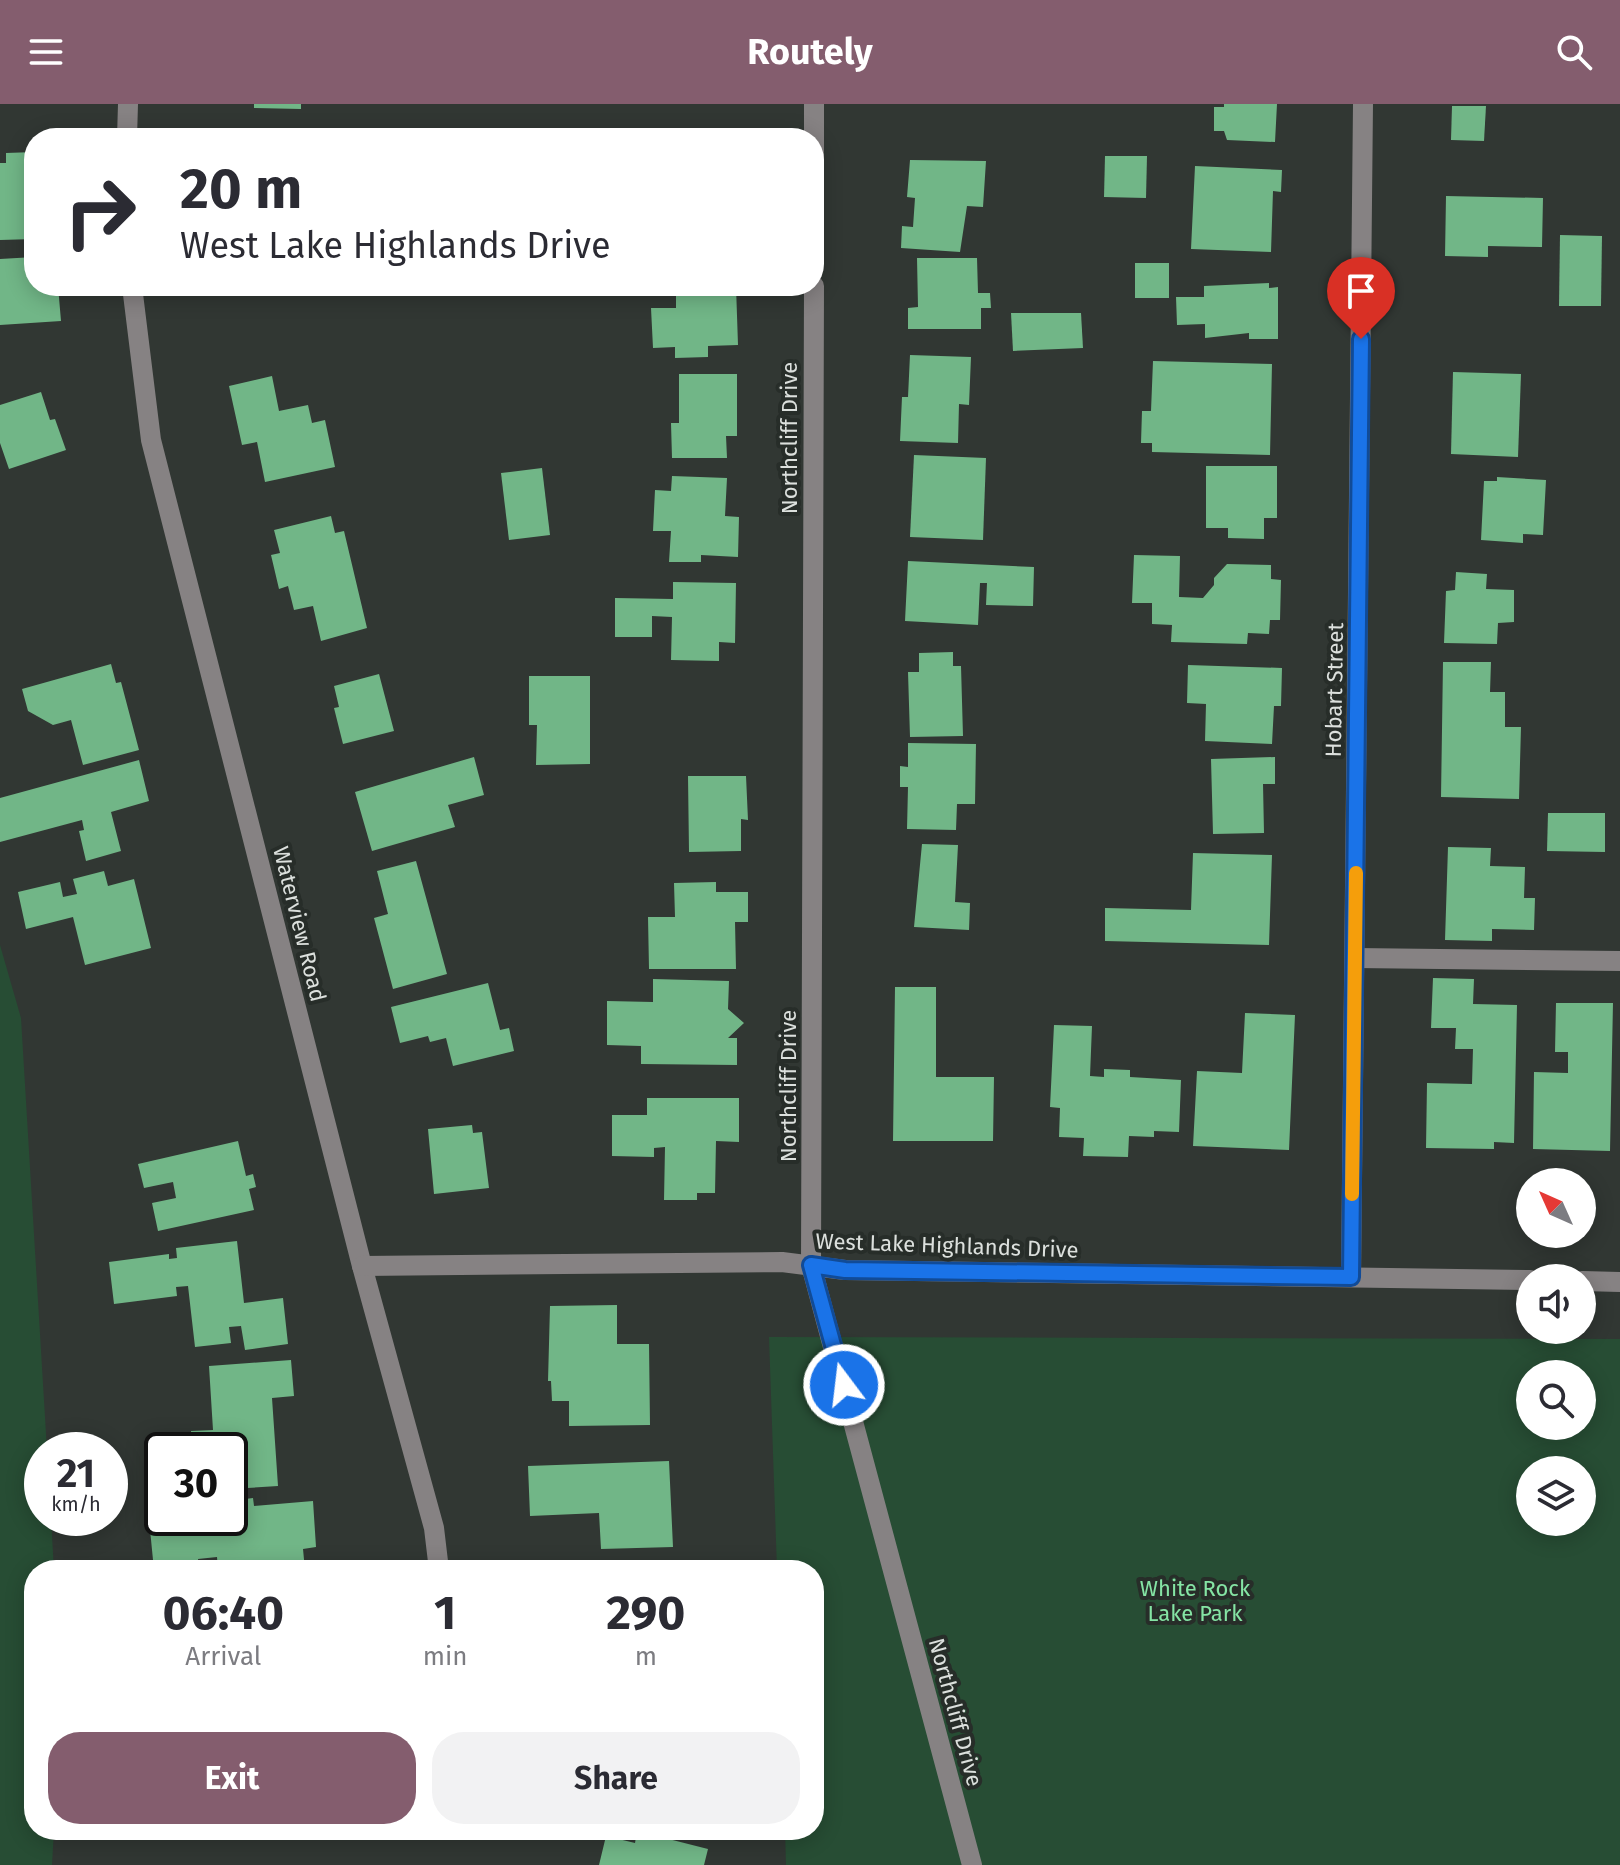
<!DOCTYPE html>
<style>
body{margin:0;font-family:"Fira Sans",sans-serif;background:#f2f2f3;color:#2b2b33;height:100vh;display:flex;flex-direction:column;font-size:30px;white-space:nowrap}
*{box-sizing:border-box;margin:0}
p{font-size:26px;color:#7c7c81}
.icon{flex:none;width:44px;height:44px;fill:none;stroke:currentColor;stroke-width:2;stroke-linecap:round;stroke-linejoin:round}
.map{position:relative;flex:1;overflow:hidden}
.details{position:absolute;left:24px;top:1456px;width:800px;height:280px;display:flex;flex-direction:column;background:#fff;border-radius:32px;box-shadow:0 4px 20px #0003}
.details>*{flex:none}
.banner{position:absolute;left:24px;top:24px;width:800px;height:168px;border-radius:32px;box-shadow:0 4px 20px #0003;background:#fff;color:#2b2b33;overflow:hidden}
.needle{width:52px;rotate:315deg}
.buttons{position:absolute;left:1516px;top:1064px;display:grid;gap:16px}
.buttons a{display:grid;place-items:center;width:80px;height:80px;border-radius:50%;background:#fff;box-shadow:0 4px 20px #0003;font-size:40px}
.speed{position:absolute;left:24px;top:1328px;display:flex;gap:16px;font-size:40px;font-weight:700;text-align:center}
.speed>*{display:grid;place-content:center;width:104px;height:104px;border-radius:50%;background:#fff;box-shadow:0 4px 20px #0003;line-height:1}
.speed small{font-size:20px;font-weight:400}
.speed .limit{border:4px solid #111;border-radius:12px;background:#fff;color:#111}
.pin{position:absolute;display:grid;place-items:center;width:68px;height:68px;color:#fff;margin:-82px -34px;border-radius:50% 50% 50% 0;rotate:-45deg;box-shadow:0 0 8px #0007}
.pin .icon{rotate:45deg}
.me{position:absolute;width:88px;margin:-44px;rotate:345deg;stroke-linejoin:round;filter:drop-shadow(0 0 6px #0008)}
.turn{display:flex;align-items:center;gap:28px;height:168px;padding:0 24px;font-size:36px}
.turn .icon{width:104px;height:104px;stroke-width:2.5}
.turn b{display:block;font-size:56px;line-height:68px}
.eta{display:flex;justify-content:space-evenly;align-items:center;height:136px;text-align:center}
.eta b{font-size:48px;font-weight:700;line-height:56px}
.primary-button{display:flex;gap:16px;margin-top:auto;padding:16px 24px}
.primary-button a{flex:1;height:92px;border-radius:32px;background:#845d6e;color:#fff;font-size:32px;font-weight:700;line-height:92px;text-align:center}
.primary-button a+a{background:#f2f2f3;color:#2b2b33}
header{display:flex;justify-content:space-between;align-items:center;height:104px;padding:0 24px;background:#845d6e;color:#fff;font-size:36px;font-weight:700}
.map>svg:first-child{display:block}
.green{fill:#274d34;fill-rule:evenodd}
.building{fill:#71b687}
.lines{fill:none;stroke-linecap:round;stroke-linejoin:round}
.minor{stroke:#868283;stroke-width:20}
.route-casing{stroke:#114b97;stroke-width:20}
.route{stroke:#1a73e8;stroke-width:14}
.slow{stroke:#f59e0b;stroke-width:14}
.labels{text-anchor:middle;stroke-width:8;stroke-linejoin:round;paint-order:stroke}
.street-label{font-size:22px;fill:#dce0dd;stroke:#272d29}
.park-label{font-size:22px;fill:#85e4a4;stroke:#272d29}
</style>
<header><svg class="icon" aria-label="menu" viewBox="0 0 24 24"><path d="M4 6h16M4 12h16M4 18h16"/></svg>Routely<svg class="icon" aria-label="search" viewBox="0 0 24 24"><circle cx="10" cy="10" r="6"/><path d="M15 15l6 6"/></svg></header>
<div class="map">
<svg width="1620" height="1761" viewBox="0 0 1620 1761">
<rect width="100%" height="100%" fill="#313733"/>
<g class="green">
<polygon points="0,841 21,914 47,1346 42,1346 42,1414 51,1414 54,1466 34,1466 34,1726 54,1726 52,1761 0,1761"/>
<path d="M 769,1233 L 1620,1235 L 1620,1761 L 786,1761 L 785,1726 L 814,1726 L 814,1466 L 777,1466 ZM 1530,1270 L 1582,1270 L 1582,1322 L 1530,1322 ZM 1530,1366 L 1582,1366 L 1582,1418 L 1530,1418 Z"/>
</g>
<g class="building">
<polygon points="254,0 301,0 301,5 254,4"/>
<polygon points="1224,0 1277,0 1275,38 1227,36 1224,27 1214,27 1214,3 1224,3"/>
<polygon points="1452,2 1486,2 1484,37 1451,36"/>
<polygon points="34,48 34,135 0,136 0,59 6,59 6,49"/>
<polygon points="1105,52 1147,52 1146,94 1104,93"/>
<polygon points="910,56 986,57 983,103 967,102 960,148 901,144 902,122 913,123 915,94 907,93"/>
<polygon points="1195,62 1282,66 1281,88 1273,87 1271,148 1191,145"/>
<polygon points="1446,92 1543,94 1542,143 1488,142 1488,153 1445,152"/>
<polygon points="1560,131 1602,132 1601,202 1559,202"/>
<polygon points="34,153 34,182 58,182 61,217 0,221 0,155"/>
<polygon points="917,154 977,154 978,189 990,189 991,204 981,204 981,225 908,225 908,204 918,203"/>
<rect x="1135" y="159" width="34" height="35"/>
<polygon points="1269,179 1269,184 1278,183 1278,235 1249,235 1249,229 1205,234 1205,220 1177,221 1176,193 1204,193 1204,182"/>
<polygon points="676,182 736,182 738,241 708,242 708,253 675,254 675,243 653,244 651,204 676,204"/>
<polygon points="1011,209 1081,209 1083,244 1013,247"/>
<polygon points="910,251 971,253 969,301 959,300 958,339 900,337 902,293 908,293"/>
<polygon points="1153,257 1272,260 1270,351 1152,348 1152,339 1141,339 1142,307 1151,307"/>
<polygon points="1453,268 1521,270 1518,353 1451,350"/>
<polygon points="679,270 737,270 737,332 726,332 727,354 672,354 671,319 679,319"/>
<polygon points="272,272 279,307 308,301 312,319 325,316 335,363 265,378 257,338 242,341 229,282"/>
<polygon points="41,288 50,316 55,315 66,346 9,365 0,339 0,301"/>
<polygon points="914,351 986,354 983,436 910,433"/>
<polygon points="1206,362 1277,362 1277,414 1264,414 1264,435 1228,434 1228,424 1206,424"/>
<polygon points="542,364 550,431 509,436 501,369"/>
<polygon points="672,372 727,374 725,412 739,413 738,453 701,451 701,458 669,458 671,427 653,427 655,386 671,387"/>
<polygon points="1497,373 1546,376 1543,431 1523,430 1523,439 1481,436 1484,377 1497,377"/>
<polygon points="331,412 335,429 344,427 367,524 321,537 313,502 294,506 288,482 279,485 271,451 280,449 274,426"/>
<polygon points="1134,451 1180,452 1179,493 1203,494 1214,481 1214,474 1227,460 1271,461 1271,475 1281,476 1280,516 1270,516 1269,530 1248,529 1247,540 1171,538 1172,521 1152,520 1152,499 1132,499"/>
<polygon points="908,457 1034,463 1033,502 986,501 987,479 980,479 978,521 905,517"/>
<polygon points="1456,468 1487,470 1486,485 1514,486 1514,518 1498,519 1497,540 1444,539 1446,487 1455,486"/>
<polygon points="673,478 736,479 735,539 719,538 719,557 671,556 672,513 652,512 652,533 615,533 615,494 673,495"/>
<polygon points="953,548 953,562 961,562 963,632 910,633 908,568 919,568 919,549"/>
<polygon points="1443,558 1491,558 1490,588 1505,588 1505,623 1521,623 1519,695 1441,693"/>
<polygon points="111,560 116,579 121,578 139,646 83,661 71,616 53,621 28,607 22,585"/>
<polygon points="1188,561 1282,564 1281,602 1274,602 1272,640 1205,637 1206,600 1187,599"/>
<polygon points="379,570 394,627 343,640 334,604 339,603 334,582"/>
<polygon points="529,572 590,572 590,660 536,661 537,621 529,621"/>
<polygon points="908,639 976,640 975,700 957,700 956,726 907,725 908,683 900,683 900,662 908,663"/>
<polygon points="474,653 484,691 448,701 455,723 372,747 355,688"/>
<polygon points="1275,653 1275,680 1263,680 1264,729 1213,730 1211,655"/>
<polygon points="139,656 149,697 111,708 121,747 86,757 79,727 84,726 82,716 0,738 0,694"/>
<polygon points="688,672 746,672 748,716 741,715 741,747 689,748"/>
<polygon points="1548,709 1605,709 1605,748 1547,747"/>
<polygon points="922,740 958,741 955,798 970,799 969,826 914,823"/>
<polygon points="1448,743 1491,744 1490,762 1525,763 1524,794 1535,794 1534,826 1492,825 1492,837 1445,836"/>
<polygon points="1193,749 1272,751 1269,841 1105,837 1105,804 1191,806"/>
<polygon points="416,757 447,870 393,885 374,814 388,810 377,767"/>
<polygon points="104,767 108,782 134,775 151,844 85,861 73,813 26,825 18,788 60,778 63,793 77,790 73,775"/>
<polygon points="716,778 716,788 748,788 748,818 735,818 736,865 649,865 648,813 675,813 674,779"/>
<polygon points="1433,874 1474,875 1473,900 1517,901 1514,1039 1494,1038 1494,1045 1426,1044 1427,979 1472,980 1473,945 1455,945 1456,924 1431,924"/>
<polygon points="653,875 729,877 728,905 744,919 728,934 737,934 737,961 641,960 641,942 607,941 607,897 653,898"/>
<polygon points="488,879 500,926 509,924 514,947 453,962 446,934 430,938 428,932 400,939 391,903"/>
<polygon points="895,883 936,883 936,973 994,973 993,1037 893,1037"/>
<polygon points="1556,899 1613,899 1610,1047 1533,1045 1534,968 1568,969 1568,948 1555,948"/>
<polygon points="1245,909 1295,911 1289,1046 1193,1042 1197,967 1242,969"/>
<polygon points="1054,921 1092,922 1090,972 1104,973 1104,965 1130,966 1130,973 1181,976 1179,1028 1154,1027 1154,1033 1129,1032 1128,1053 1083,1052 1084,1034 1059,1033 1060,1004 1050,1003"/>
<polygon points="647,994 739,994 739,1038 716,1037 715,1089 697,1089 697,1096 664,1096 665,1043 654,1044 654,1053 612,1052 612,1011 647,1011"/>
<polygon points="472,1021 473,1029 482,1028 489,1084 434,1090 428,1025"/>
<polygon points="238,1037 246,1072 253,1070 256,1083 249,1085 254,1106 158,1127 152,1099 176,1094 173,1078 144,1084 138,1060"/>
<polygon points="237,1137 244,1199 283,1194 288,1240 245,1246 241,1222 229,1223 231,1239 195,1243 188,1182 176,1183 177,1192 114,1200 109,1158 169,1150 169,1155 177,1154 176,1144"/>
<polygon points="617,1201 617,1240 649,1240 650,1321 569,1322 569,1297 552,1297 551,1277 548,1277 550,1202"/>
<polygon points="291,1256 294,1292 272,1294 278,1382 230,1385 230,1346 192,1346 191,1327 213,1326 209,1262"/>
<polygon points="669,1357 673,1443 601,1445 599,1409 530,1412 528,1362"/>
<polygon points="253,1394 254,1402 313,1397 316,1443 303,1445 305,1466 218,1466 217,1453 198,1455 199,1466 154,1466 148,1405 162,1404 162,1414 198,1414 198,1417 214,1416 213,1414 230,1414 230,1397"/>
<polygon points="637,1727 708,1745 704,1761 599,1761 606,1732 635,1739"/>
</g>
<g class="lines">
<g class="minor">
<polyline points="127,34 128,0"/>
<polyline points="814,121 814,0"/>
<polyline points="132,182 151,336 362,1162 434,1424 439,1466"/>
<polyline points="814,182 811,1161 972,1761"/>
<polyline points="1355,854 1620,857"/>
<polyline points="362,1162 782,1158 845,1166 1530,1176"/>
<polyline points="1351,1173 1363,0"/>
<polyline points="1582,1177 1620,1178"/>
</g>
</g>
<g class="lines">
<g class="route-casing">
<polyline id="route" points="844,1281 811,1161 845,1166 1351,1173 1361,235"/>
</g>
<use href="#route" class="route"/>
<polyline class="slow" points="1352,1090 1356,769"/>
</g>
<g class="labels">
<g class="street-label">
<text transform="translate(789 334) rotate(-90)" y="8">Northcliff Drive</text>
<text transform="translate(1334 586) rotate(-89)" y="8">Hobart Street</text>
<text transform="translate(300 820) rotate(76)" y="8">Waterview Road</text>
<text transform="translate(788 982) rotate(-90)" y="8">Northcliff Drive</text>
<text transform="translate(947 1141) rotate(2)" y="8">West Lake Highlands Drive</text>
<text transform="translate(956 1608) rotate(75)" y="8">Northcliff Drive</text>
</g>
<g class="park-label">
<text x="1195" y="1492">White Rock<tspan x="1195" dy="25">Lake Park</tspan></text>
</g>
</g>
</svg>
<div class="buttons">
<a><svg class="needle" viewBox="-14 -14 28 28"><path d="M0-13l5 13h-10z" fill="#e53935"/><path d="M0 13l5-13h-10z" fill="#7c7c81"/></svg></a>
<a><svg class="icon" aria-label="sound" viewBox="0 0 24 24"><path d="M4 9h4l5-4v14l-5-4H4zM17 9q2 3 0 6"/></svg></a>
<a><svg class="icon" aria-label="search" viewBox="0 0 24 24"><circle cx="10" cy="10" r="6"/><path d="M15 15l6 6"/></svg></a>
<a><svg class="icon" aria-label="layers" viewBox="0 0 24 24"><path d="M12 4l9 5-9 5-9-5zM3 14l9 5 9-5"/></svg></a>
</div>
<div class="speed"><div>21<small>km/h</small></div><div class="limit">30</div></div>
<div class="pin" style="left:1361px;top:235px;background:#d93025"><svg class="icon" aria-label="arrive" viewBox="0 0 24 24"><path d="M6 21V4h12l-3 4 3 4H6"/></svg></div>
<svg class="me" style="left:844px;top:1281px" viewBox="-20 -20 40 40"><circle r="17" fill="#1a73e8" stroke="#fff" stroke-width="3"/><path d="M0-11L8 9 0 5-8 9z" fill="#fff"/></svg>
<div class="banner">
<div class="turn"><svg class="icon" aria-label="right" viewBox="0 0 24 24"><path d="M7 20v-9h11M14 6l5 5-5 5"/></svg><div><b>20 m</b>West Lake Highlands Drive</div></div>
</div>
<section class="details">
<div class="eta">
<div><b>06:40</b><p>Arrival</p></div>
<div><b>1</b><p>min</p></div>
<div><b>290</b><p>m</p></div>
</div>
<div class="primary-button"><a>Exit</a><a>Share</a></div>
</section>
</div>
